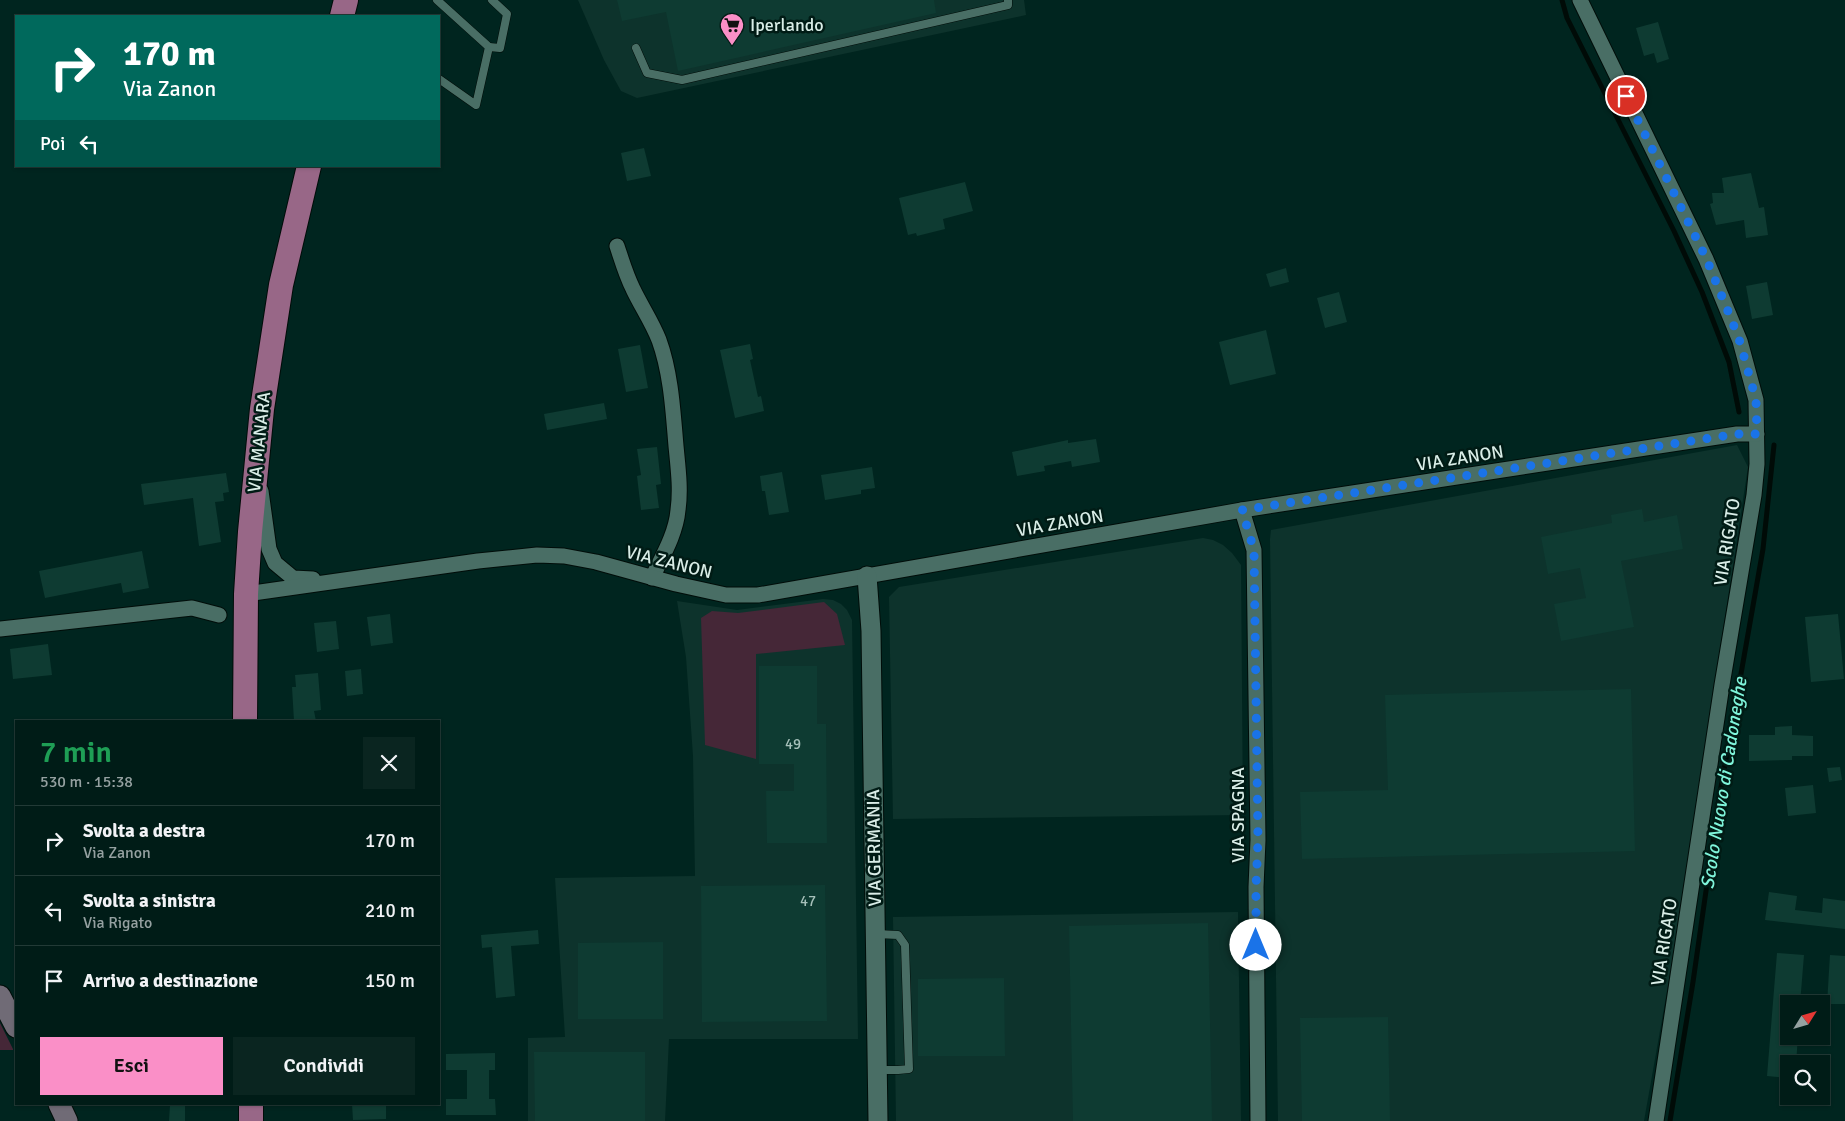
<!DOCTYPE html>
<html lang="it">
<meta charset="utf-8">
<style>
body{margin:0;font-family:Signika,sans-serif;background:#0a2520;color:#f1f3f6;height:100vh;display:flex;flex-direction:column;font-size:19px;white-space:nowrap}
*{box-sizing:border-box;margin:0}
p{font-size:16px;color:#95a1a1}
.icon{flex:none;width:28px;height:28px;fill:none;stroke:currentColor;stroke-width:2;stroke-linecap:round;stroke-linejoin:round}
.map{position:relative;flex:1;overflow:hidden}
.panel{position:absolute;left:15px;top:720px;width:425px;height:385px;display:flex;flex-direction:column;background:#001c17;border-radius:0px;box-shadow:0 1px 4px #0004,0 0 0 1px #223a36}
.panel>*{flex:none}
.top-card{position:absolute;left:15px;top:15px;width:425px;height:152px;border-radius:0px;box-shadow:0 1px 4px #0004,0 0 0 1px #223a36;background:#00695c;color:#fff;overflow:hidden}
.needle{width:32px;rotate:53deg}
.buttons{position:absolute;left:1780px;top:995px;display:grid;gap:10px}
.buttons a{display:grid;place-items:center;width:50px;height:50px;border-radius:0px;background:#001c17;box-shadow:0 1px 4px #0004,0 0 0 1px #223a36;font-size:25px}
.pin{position:absolute;display:grid;place-items:center;width:42px;height:42px;color:#fff;margin:-21px;border:2px solid #fff;border-radius:50%;box-shadow:0 1px 5px #0007}
.me{position:absolute;width:55px;margin:-28px;rotate:0deg;stroke-linejoin:round;filter:drop-shadow(0 0 4px #0008)}
.turn{display:flex;align-items:center;gap:18px;height:105px;padding:0 25px;font-size:22px}
.turn .icon{width:65px;height:65px;stroke-width:2.5}
.turn b{display:block;font-size:35px;line-height:42px}
.then{display:flex;align-items:center;height:48px;padding:0 25px;background:#0003;gap:10px;font-size:19px}
.round{display:grid;place-items:center;flex:none;width:52px;height:52px;border-radius:0px;background:#0a2520}
.head{display:flex;align-items:center;justify-content:space-between;height:85px;padding:0 25px}
h1{font-size:30px;font-weight:600;line-height:38px;color:#1e9e55}
.action{display:flex;gap:10px;margin-top:auto;padding:10px 25px}
.action a{flex:1;height:58px;border-radius:0px;background:#fa8fc7;color:#111;font-size:20px;font-weight:600;line-height:58px;text-align:center}
.action a+a{background:#0a2520;color:#f1f3f6}
ul{padding:0;list-style:none}
li{display:flex;align-items:center;gap:15px;height:70px;padding:0 25px;border-top:1px solid #223a36}
li div{flex:1}
li b{display:block;font-size:19px}
li em{font-style:normal}
.map>svg:first-child{display:block}
.built{fill:#0d332c}
.green{fill:#452737}
.lines{fill:none;stroke-linecap:round;stroke-linejoin:round}
.stream{stroke:#000b07;stroke-width:5}
.building{fill:#0e3b32}
.service-casing{stroke:#000d09;stroke-width:9}
.minor-casing{stroke:#000d09;stroke-width:17}
.tertiary-casing{stroke:#000d09;stroke-width:21}
.secondary-casing{stroke:#000d09;stroke-width:23}
.primary-casing{stroke:#000d09;stroke-width:26}
.service{stroke:#496e65;stroke-width:8}
.minor{stroke:#496e65;stroke-width:15}
.tertiary{stroke:#496e65;stroke-width:19}
.secondary{stroke:#706b76;stroke-width:21}
.primary{stroke:#986787;stroke-width:24}
.route{stroke:#1a73e8;stroke-width:9;stroke-dasharray:0 16.2}
.labels{text-anchor:middle;stroke-width:5;stroke-linejoin:round;paint-order:stroke}
.number-label{font-size:15px;fill:#a6c0ba}
.poi-label{font-size:18px;fill:#d9ede7;stroke:#001b15;text-anchor:start}
.street-label{font-size:18px;fill:#d9ede7;stroke:#001b15}
.water-label{font-size:19px;font-style:italic;fill:#7ff5db;stroke:#001b15}
</style>
<div class="map">
<svg width="1845" height="1121" viewBox="0 0 1845 1121">
<rect width="100%" height="100%" fill="#00251f"/>
<g class="built">
<polygon points="578,0 1024,0 1026,15 637,98 621,91 604,60"/>
<polygon points="1737,445 1748,467 1672,963 1644,1121 1278,1121 1270,539 1271,530"/>
<polygon points="1203,538 1213,540 1223,545 1232,553 1241,565 1243,815 893,819 889,597 899,587"/>
<polygon points="823,599 833,600 841,604 847,610 852,620 858,1039 669,1039 665,1121 528,1121 528,1038 565,1037 555,878 695,876 693,756 686,657 677,601 737,610"/>
<polygon points="1238,912 1241,1121 896,1121 893,917"/>
</g>
<g class="green">
<polygon points="824,602 837,614 845,645 756,654 756,759 705,745 701,618 712,611 738,613"/>
<polygon points="0,1023 13,1049 13,1050 0,1050"/>
</g>
<g class="lines">
<g class="stream">
<polyline points="1562,0 1567,18 1674,231 1702,292 1729,362 1739,412"/>
<polyline points="1670,1121 1693,982 1720,793 1763,549 1774,445"/>
</g>
</g>
<g class="building">
<polygon points="617,0 934,0 936,13 678,71 666,12 622,21"/>
<polygon points="1658,22 1669,59 1657,63 1654,53 1644,56 1636,28"/>
<polygon points="644,148 651,176 627,181 621,153"/>
<polygon points="1751,173 1759,208 1764,207 1768,235 1746,238 1744,220 1716,225 1710,204 1713,203 1712,193 1724,193 1722,178"/>
<polygon points="965,182 973,211 943,219 945,229 917,236 916,233 908,235 899,198"/>
<polygon points="1286,268 1289,282 1270,287 1266,274"/>
<polygon points="1767,282 1773,315 1752,319 1746,286"/>
<polygon points="1339,292 1347,322 1325,328 1317,298"/>
<polygon points="1266,330 1276,374 1230,385 1219,342"/>
<polygon points="750,344 753,359 750,360 758,397 761,396 764,411 735,418 720,350"/>
<polygon points="640,345 648,388 626,392 618,349"/>
<polygon points="604,403 607,419 547,430 544,414"/>
<polygon points="1096,439 1100,462 1072,467 1071,461 1044,466 1045,471 1017,476 1012,452 1068,440 1068,443"/>
<polygon points="657,447 661,484 656,485 659,508 641,510 637,476 641,475 637,449"/>
<polygon points="872,467 875,488 861,490 861,494 825,500 821,475"/>
<polygon points="782,472 789,512 769,515 765,491 762,491 760,476"/>
<polygon points="226,473 229,492 223,493 224,501 215,502 221,542 199,546 193,498 144,505 141,484"/>
<polygon points="1642,509 1644,522 1677,515 1683,549 1621,561 1634,627 1561,641 1554,604 1586,598 1580,568 1548,574 1541,537 1612,523 1611,515"/>
<polygon points="142,551 149,588 123,593 121,583 45,598 39,571"/>
<polygon points="390,614 393,643 371,646 367,617"/>
<polygon points="1838,614 1844,679 1811,682 1805,617"/>
<polygon points="336,621 339,649 317,652 314,623"/>
<polygon points="48,644 52,675 13,679 10,649"/>
<polygon points="759,666 817,666 817,724 826,724 827,843 767,843 766,791 794,791 794,764 759,764"/>
<polygon points="361,669 363,694 347,696 345,671"/>
<polygon points="318,673 321,710 314,711 316,721 294,721 292,687 296,687 295,675"/>
<polygon points="1631,689 1635,851 1302,859 1300,792 1388,790 1385,695"/>
<polygon points="1792,726 1792,735 1813,736 1813,756 1792,756 1792,760 1749,761 1749,735 1775,735 1775,727"/>
<polygon points="1840,767 1842,780 1829,782 1827,768"/>
<polygon points="1813,785 1816,813 1788,816 1785,788"/>
<polygon points="825,885 827,1021 702,1022 701,886"/>
<polygon points="1769,892 1797,896 1795,910 1822,913 1823,898 1845,901 1845,929 1765,920"/>
<polygon points="1208,923 1212,1121 1073,1121 1069,926"/>
<polygon points="538,930 539,944 511,946 515,996 496,998 492,947 482,948 481,935"/>
<polygon points="663,942 663,1019 578,1019 578,943"/>
<polygon points="1777,953 1804,955 1800,1004 1789,1004 1789,1036 1798,1036 1796,1064 1789,1064 1789,1078 1767,1076"/>
<polygon points="1830,955 1845,956 1845,1004 1827,1004"/>
<polygon points="1004,978 1005,1056 918,1056 918,979"/>
<polygon points="1388,1017 1390,1121 1302,1121 1300,1018"/>
<polygon points="534,1052 645,1052 645,1121 535,1121"/>
<polygon points="495,1053 495,1070 489,1070 489,1099 495,1099 496,1115 446,1115 446,1099 467,1099 467,1070 446,1070 446,1054"/>
<polygon points="352,1104 386,1104 386,1119 353,1120"/>
<polygon points="170,1105 185,1106 185,1121 169,1121"/>
</g>
<g class="lines">
<g class="service-casing">
<g id="service">
<polyline points="437,0 489,47 476,105 439,79"/>
<polyline points="489,47 500,48 507,14 492,0"/>
<polyline points="636,48 647,73 682,80 1008,5 1008,0"/>
<polyline points="876,934 898,935 905,945 909,1069 898,1070 878,1070"/>
</g>
</g>
<g class="minor-casing">
<g id="minor">
<polyline points="1580,0 1706,259 1740,341 1756,400 1757,464 1754,495 1722,685 1656,1121"/>
<path d="M 617,246 C 622,261 626,275 633,289 C 641,306 652,322 659,340 C 671,373 673,411 676,446 C 678,467 681,489 678,510 C 676,534 662,557 652,578"/>
<polyline points="261,491 269,549 275,563 293,578 313,579"/>
<polyline points="1242,510 1254,550 1258,840 1256,887 1258,1121"/>
<polyline points="246,594 478,561 537,555 564,556 596,562 676,584 726,595 758,595 1242,510 1737,434 1757,434"/>
<polyline points="0,629 192,608 219,615"/>
</g>
</g>
<g class="tertiary-casing">
<polyline id="tertiary" points="867,576 871,631 878,1121"/>
</g>
<g class="secondary-casing">
<g id="secondary">
<polyline points="0,996 16,1027"/>
<polyline points="59,1104 67,1121"/>
</g>
</g>
<g class="primary-casing">
<g id="primary">
<polyline points="342,16 346,0"/>
<polyline points="245,721 246,594 250,532 262,409 281,285 309,166"/>
<polyline points="251,1104 251,1121"/>
</g>
</g>
<use href="#service" class="service"/>
<use href="#minor" class="minor"/>
<use href="#tertiary" class="tertiary"/>
<use href="#secondary" class="secondary"/>
<use href="#primary" class="primary"/>
</g>
<g class="lines">
<polyline class="route" points="1256,945 1256,887 1258,840 1254,550 1242,510 1737,434 1757,434 1756,400 1740,342 1730,316 1706,258 1626,96"/>
</g>
<defs>
<g id="supermarket-pin" transform="scale(1.25)"><path d="M0 17L-7.5 6A9.5 9.5 0 1 1 7.5 6Z" fill="#fa8fc7" stroke="#001b15"/><path d="M-6-5.5h2.5l.6 2H6L4.5 2H-2.5L-4.4-4H-6ZM-1.5 3.2a1.3 1.3 0 1 0 .1 0ZM3 3.2a1.3 1.3 0 1 0 .1 0Z" fill="#111"/></g>
</defs>
<g fill-rule="evenodd">
<use href="#supermarket-pin" x="732" y="25"/>
</g>
<g class="labels">
<g class="number-label">
<text x="793" y="749">49</text>
<text x="808" y="906">47</text>
</g>
<g class="poi-label">
<text x="750" y="31">Iperlando</text>
</g>
<g class="street-label">
<text transform="translate(259 442) rotate(-84)" y="6">VIA MANARA</text>
<text transform="translate(1460 458) rotate(-9)" y="6">VIA ZANON</text>
<text transform="translate(1060 523) rotate(-10)" y="6">VIA ZANON</text>
<text transform="translate(1727 542) rotate(-81)" y="6">VIA RIGATO</text>
<text transform="translate(669 562) rotate(14)" y="6">VIA ZANON</text>
<text transform="translate(1238 815) rotate(-90)" y="6">VIA SPAGNA</text>
<text transform="translate(874 848) rotate(-91)" y="6">VIA GERMANIA</text>
<text transform="translate(1664 942) rotate(-81)" y="6">VIA RIGATO</text>
</g>
<g class="water-label">
<text transform="translate(1723 783) rotate(-81)" y="7">Scolo Nuovo di Cadoneghe</text>
</g>
</g>
</svg>
<div class="buttons">
<a><svg class="needle" viewBox="-14 -14 28 28"><path d="M0-13l5 13h-10z" fill="#e53935"/><path d="M0 13l5-13h-10z" fill="#95a1a1"/></svg></a>
<a><svg class="icon" aria-label="search" viewBox="0 0 24 24"><circle cx="10" cy="10" r="6"/><path d="M15 15l6 6"/></svg></a>
</div>
<div class="pin" style="left:1626px;top:96px;background:#d93025"><svg class="icon" aria-label="arrive" viewBox="0 0 24 24"><path d="M6 21V4h12l-3 4 3 4H6"/></svg></div>
<svg class="me" style="left:1256px;top:945px" viewBox="-20 -20 40 40"><circle r="19" fill="#fff"/><path d="M0-13L10 11 0 6-10 11z" fill="#1a73e8"/></svg>
<div class="top-card">
<div class="turn"><svg class="icon" aria-label="right" viewBox="0 0 24 24"><path d="M7 20v-9h11M14 6l5 5-5 5"/></svg><div><b>170 m</b>Via Zanon</div></div>
<div class="then">Poi<svg class="icon" aria-label="left" viewBox="0 0 24 24"><path d="M17 20v-9H6M10 6l-5 5 5 5"/></svg></div>
</div>
<section class="panel">
<div class="head"><div><h1>7 min</h1><p>530 m · 15:38</p></div><a class="round"><svg class="icon" aria-label="close" viewBox="0 0 24 24"><path d="M6 6l12 12M18 6L6 18"/></svg></a></div>
<ul>
<li><svg class="icon" aria-label="right" viewBox="0 0 24 24"><path d="M7 20v-9h11M14 6l5 5-5 5"/></svg><div><b>Svolta a destra</b><p>Via Zanon</p></div><em>170 m</em></li>
<li><svg class="icon" aria-label="left" viewBox="0 0 24 24"><path d="M17 20v-9H6M10 6l-5 5 5 5"/></svg><div><b>Svolta a sinistra</b><p>Via Rigato</p></div><em>210 m</em></li>
<li><svg class="icon" aria-label="arrive" viewBox="0 0 24 24"><path d="M6 21V4h12l-3 4 3 4H6"/></svg><div><b>Arrivo a destinazione</b></div><em>150 m</em></li>
</ul>
<div class="action"><a>Esci</a><a>Condividi</a></div>
</section>
</div>
